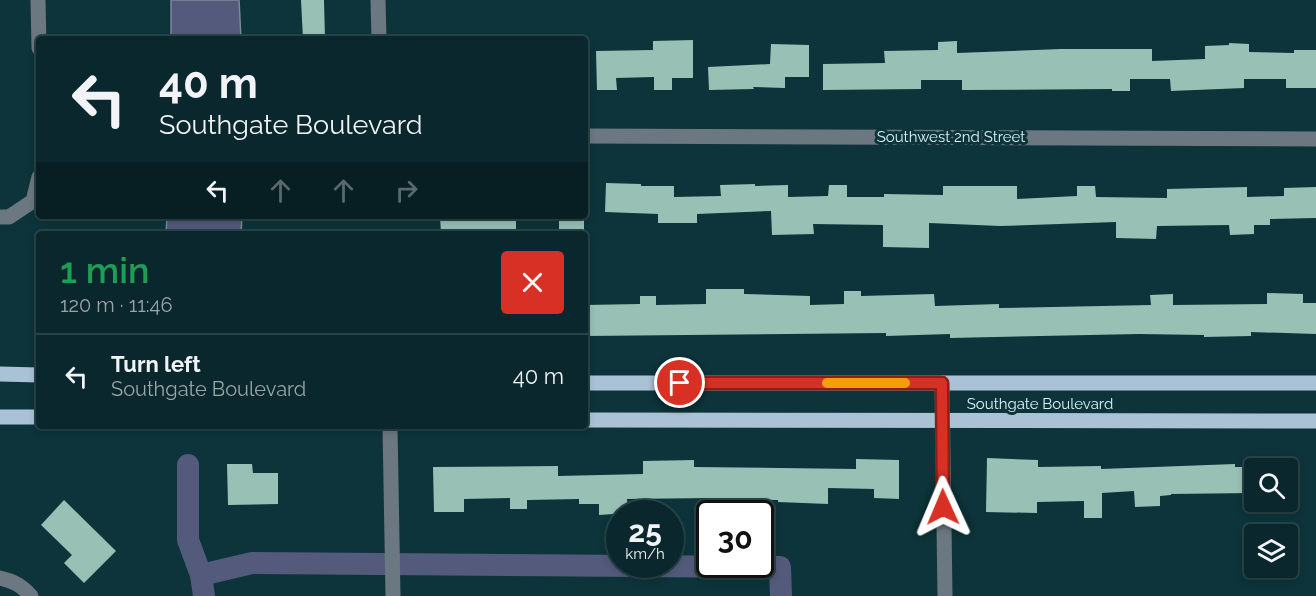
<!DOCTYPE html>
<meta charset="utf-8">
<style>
body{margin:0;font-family:Raleway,sans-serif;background:#173338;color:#f1f3f6;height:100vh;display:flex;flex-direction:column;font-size:22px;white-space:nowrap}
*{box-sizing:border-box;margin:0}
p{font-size:20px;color:#99a5a9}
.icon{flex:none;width:33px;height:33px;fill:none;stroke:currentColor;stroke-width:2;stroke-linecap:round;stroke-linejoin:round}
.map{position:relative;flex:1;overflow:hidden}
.panel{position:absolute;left:36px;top:231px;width:552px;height:198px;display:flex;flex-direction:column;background:#09272c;border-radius:6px;box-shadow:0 3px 9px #0003,0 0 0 2px #294448}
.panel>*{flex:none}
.guide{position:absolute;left:36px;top:36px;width:552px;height:183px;border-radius:6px;box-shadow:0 3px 9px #0003,0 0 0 2px #294448;background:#09272c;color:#f1f3f6;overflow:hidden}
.buttons{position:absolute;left:1244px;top:458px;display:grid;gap:12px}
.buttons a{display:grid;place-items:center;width:54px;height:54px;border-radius:6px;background:#09272c;box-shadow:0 3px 9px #0003,0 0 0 2px #294448;font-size:30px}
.speed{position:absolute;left:606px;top:500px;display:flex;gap:12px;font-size:30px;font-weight:700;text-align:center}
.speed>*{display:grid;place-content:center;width:78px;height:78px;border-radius:50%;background:#09272c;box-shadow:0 3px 9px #0003,0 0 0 2px #294448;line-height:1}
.speed small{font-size:15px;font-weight:400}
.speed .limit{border:3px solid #111;border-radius:9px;background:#fff;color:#111}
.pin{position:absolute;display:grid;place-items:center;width:51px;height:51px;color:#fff;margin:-26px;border:3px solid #fff;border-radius:50%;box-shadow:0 2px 6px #0007}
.me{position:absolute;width:66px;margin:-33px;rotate:359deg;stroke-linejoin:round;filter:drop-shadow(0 0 4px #0008)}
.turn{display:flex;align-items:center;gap:21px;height:126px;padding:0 24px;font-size:27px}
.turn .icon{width:78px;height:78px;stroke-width:2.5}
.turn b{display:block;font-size:42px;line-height:51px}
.lanes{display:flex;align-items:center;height:57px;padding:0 24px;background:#0003;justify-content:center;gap:30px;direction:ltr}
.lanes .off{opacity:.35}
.round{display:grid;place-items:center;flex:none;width:63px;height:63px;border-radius:6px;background:#173338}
.overview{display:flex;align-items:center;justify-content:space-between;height:102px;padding:0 24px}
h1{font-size:36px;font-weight:600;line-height:45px;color:#1e9e55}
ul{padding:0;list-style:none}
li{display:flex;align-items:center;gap:18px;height:84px;padding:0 24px;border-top:2px solid #294448}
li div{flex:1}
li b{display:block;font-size:22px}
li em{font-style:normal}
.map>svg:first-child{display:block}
.water{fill:#545a7b;stroke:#7d879f;stroke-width:1.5}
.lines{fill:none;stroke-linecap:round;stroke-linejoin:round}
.canal{stroke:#545a7b;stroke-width:22}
.building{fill:#98c0b5}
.minor{stroke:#6c7881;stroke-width:15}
.major{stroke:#aac2d6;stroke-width:15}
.route-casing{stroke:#8d1f18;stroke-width:15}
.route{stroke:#d93025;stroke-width:10}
.slow{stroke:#f59e0b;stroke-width:10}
.labels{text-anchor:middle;stroke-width:6;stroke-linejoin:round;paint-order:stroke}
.street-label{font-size:15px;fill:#dcf1f4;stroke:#0c343a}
</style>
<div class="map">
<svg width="1316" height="596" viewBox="0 0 1316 596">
<rect width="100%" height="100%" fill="#0c343a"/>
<g class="water">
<polygon points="171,0 239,0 241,39 171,39"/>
<polygon points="167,216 242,216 241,234 166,234"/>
</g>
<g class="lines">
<g class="canal">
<polyline points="188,465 188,540 201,575 204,596"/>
<polyline points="201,575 252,563 780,567 781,596"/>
</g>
</g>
<g class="building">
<polygon points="301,0 324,0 325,39 303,39"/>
<polygon points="693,40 693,78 672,78 672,90 654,90 654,77 616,78 617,90 597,90 596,51 653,50 653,41"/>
<polygon points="957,41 957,53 1061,49 1152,49 1152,61 1205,59 1205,46 1229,45 1229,43 1249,44 1249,52 1294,53 1294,50 1316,50 1316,88 1286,88 1286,79 1244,79 1244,88 1171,91 1170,79 1130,79 1130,91 1112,91 1112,89 962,90 962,80 921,80 921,89 823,90 823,64 885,63 884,51 938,50 938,42"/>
<polygon points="771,44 809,45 809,77 785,77 785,88 753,87 754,89 709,90 708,67 770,64"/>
<polygon points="606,183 641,184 641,186 674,186 674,197 721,196 720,185 755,184 755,186 788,185 788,197 828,196 829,185 847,185 847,197 884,197 884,194 943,195 943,186 1017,186 1017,199 1077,196 1077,186 1095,186 1096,197 1167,198 1167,189 1247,187 1247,197 1284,196 1284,188 1316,187 1316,218 1270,219 1270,225 1254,225 1254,234 1230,235 1229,225 1157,226 1156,239 1116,238 1116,222 1000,226 929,223 929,248 883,247 883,225 813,224 814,234 772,235 771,211 697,214 697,223 658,223 658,214 605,212"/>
<polygon points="440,216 516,216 516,231 441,234"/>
<rect x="559" y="216" width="25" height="17"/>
<polygon points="706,289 744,289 744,294 810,296 810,305 844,304 844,291 861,291 861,296 934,294 935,306 999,304 999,308 1151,305 1150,295 1173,294 1173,305 1267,304 1267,293 1303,294 1303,303 1316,303 1316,334 1251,332 1251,336 1204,337 1204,335 1139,334 950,338 950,334 886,336 886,333 585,336 585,305 640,304 640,296 656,296 656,305 706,304"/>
<polygon points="987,458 1038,460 1038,467 1101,466 1101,469 1235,464 1235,467 1254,467 1254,493 1171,494 1171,495 1160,496 1160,506 1135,507 1134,491 1102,493 1102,518 1084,518 1084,501 1037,502 1037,513 986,512"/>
<polygon points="856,459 899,460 899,499 874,498 874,489 828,488 828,504 778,502 778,500 711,499 711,498 627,499 628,513 599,515 599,504 579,504 579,499 527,500 527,509 510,509 510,498 464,499 464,512 434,512 433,467 558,466 558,476 643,474 643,461 694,460 694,467 856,469"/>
<polygon points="227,464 252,464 253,473 278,473 278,504 228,505"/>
<polygon points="64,500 116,551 84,583 64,563 72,555 41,525"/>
</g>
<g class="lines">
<g class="minor">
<polyline points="38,0 39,48"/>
<polyline points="378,0 379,39"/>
<polyline points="585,136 1316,139"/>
<polyline points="0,217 9,217 33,201 39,177"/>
<polyline points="942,383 945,596"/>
<polyline points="390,426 393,596"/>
<path d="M 0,578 C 14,581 22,586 31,596"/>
</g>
<g class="major">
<polyline points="0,374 39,375"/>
<polyline points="585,383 1316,383"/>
<polyline points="0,417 39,417"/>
<polyline points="585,420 1316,421"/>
</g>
</g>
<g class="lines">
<g class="route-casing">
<polyline id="route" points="680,383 942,383 943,507"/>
</g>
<use href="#route" class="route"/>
<polyline class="slow" points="827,383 905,383"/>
</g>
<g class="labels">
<g class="street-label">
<text x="951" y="142">Southwest 2nd Street</text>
<text x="1040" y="409">Southgate Boulevard</text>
</g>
</g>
</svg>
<div class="buttons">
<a><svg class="icon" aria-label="search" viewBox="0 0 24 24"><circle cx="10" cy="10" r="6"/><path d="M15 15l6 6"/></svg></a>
<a><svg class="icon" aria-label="layers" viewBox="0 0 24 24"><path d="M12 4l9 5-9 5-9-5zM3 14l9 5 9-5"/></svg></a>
</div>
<div class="speed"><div>25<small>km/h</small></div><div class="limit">30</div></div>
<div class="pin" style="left:680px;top:383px;background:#d93025"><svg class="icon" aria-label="arrive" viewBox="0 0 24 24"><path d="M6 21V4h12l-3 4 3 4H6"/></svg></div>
<svg class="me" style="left:943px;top:507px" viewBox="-20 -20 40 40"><path d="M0-17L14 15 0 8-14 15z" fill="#d93025" stroke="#fff" stroke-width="4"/></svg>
<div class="guide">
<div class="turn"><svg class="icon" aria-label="left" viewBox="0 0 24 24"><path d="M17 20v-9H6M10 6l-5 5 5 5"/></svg><div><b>40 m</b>Southgate Boulevard</div></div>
<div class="lanes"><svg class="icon" aria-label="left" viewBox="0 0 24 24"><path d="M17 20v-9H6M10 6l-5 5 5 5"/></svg><svg class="icon off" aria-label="ahead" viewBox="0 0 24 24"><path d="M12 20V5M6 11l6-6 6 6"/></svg><svg class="icon off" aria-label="ahead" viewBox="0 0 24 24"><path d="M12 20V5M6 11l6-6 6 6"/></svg><svg class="icon off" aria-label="right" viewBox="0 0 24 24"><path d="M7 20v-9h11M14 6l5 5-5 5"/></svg></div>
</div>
<section class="panel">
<div class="overview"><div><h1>1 min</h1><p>120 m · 11:46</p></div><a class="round" style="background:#d93025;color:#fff"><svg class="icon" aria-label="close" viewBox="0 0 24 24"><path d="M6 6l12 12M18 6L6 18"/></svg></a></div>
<ul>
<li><svg class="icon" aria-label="left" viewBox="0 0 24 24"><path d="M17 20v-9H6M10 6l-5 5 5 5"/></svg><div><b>Turn left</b><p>Southgate Boulevard</p></div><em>40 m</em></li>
</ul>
</section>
</div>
